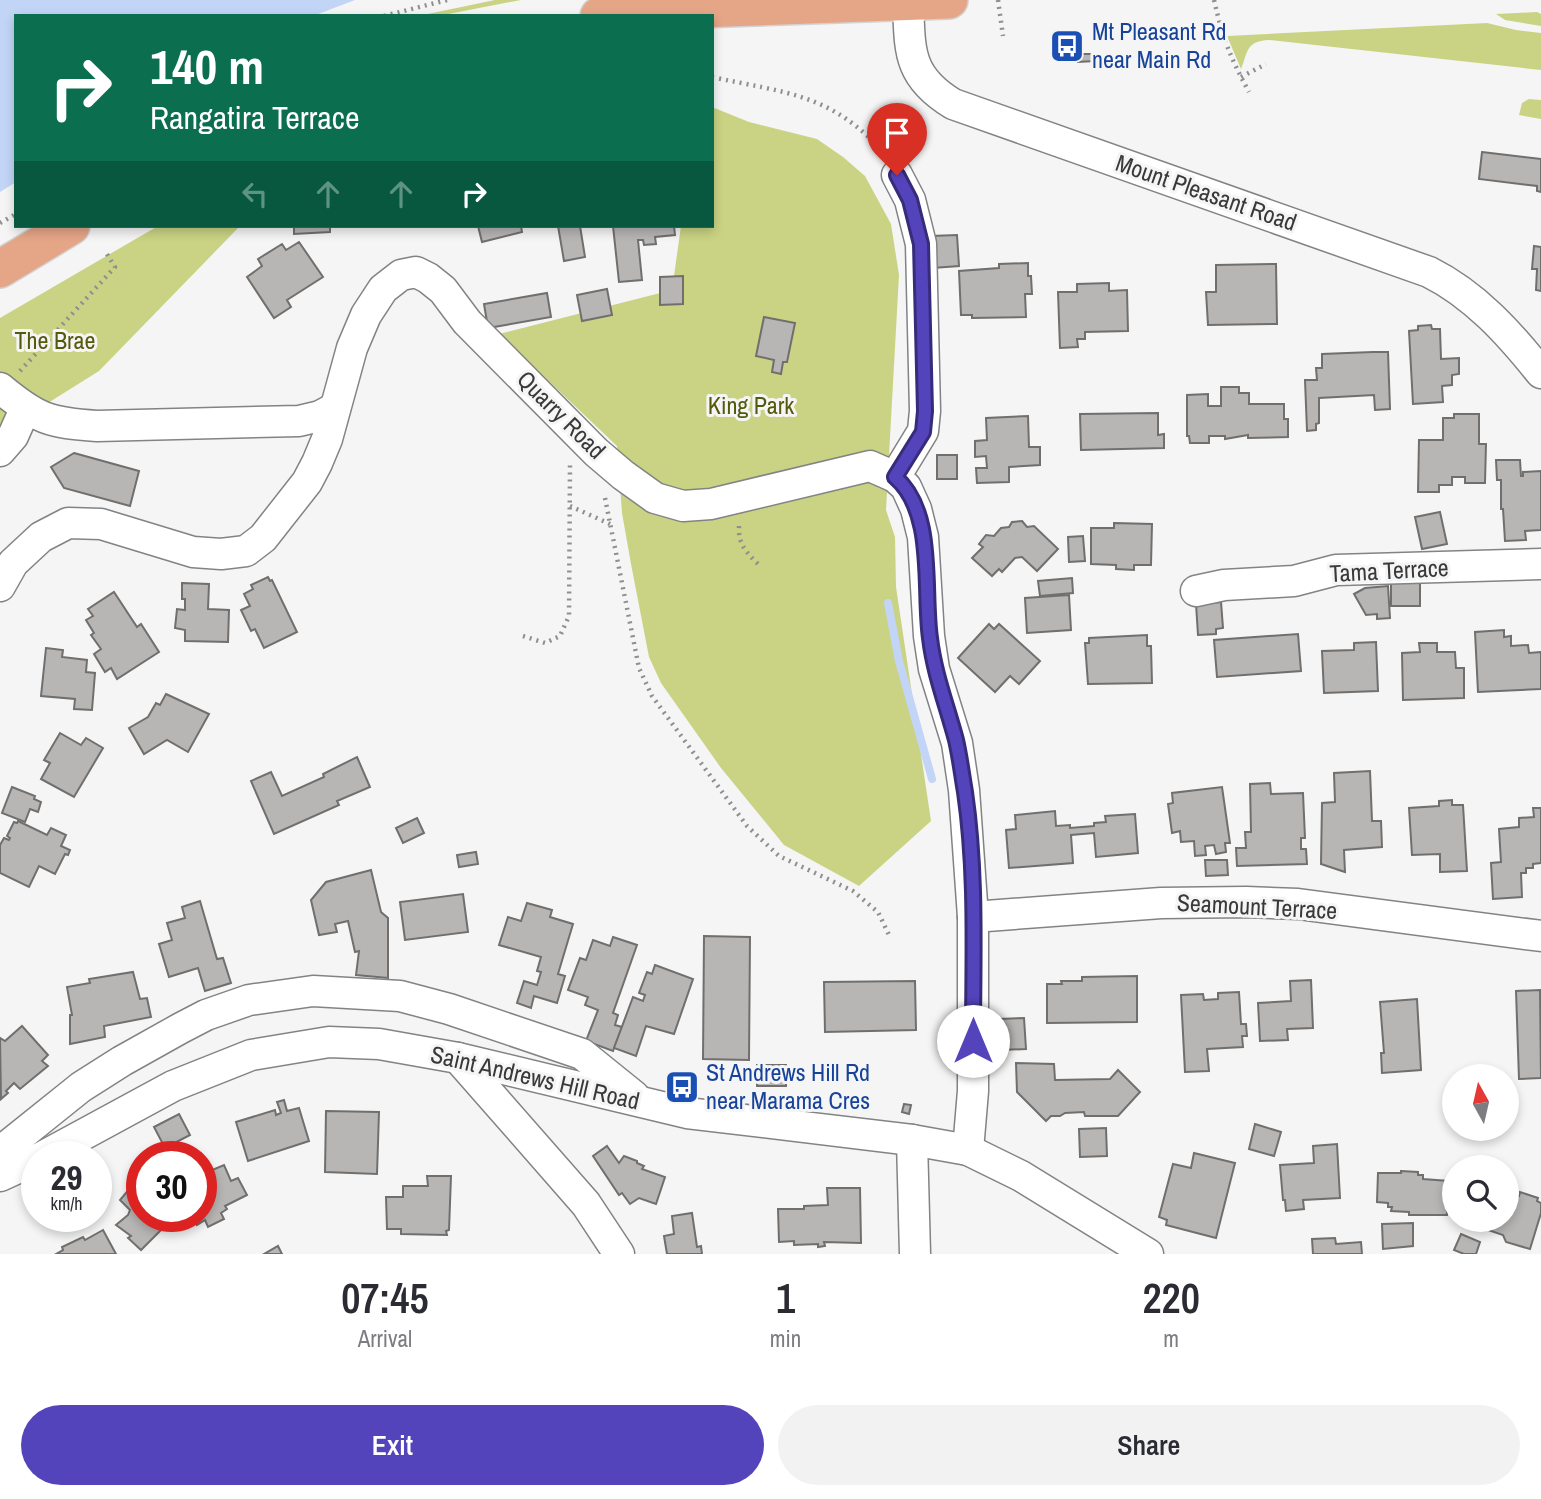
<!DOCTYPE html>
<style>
body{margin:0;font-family:"Archivo Narrow",sans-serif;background:#f2f2f3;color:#2b2b33;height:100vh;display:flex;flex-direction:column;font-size:26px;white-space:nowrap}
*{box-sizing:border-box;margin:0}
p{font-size:23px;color:#7c7c81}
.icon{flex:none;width:38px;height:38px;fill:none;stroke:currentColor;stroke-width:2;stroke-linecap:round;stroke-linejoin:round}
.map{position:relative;height:1254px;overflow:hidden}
.panel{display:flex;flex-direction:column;background:#fff;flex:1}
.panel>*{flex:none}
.hud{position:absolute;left:14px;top:14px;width:700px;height:214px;border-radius:0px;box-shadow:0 4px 10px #0003;background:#0b6e4f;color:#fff;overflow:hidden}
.needle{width:46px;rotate:352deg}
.buttons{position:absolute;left:1442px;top:1064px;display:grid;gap:14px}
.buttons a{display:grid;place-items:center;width:77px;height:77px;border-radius:50%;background:#fff;box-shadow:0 4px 10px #0003;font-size:35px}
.speed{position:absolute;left:21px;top:1141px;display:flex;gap:14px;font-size:35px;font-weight:700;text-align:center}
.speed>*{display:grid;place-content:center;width:91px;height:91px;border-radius:50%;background:#fff;box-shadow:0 4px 10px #0003;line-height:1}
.speed small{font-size:18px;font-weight:400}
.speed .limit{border:10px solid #d22;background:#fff;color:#111}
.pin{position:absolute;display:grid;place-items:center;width:60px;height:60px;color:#fff;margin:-72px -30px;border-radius:50% 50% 50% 0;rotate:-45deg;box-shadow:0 0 7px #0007}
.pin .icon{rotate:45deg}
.me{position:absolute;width:77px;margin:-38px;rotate:0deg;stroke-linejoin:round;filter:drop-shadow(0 0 5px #0008)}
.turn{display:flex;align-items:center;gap:24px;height:147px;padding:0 21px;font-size:32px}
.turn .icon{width:91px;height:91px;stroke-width:2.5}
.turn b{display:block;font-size:49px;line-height:60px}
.lanes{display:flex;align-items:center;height:66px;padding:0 21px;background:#0003;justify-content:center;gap:35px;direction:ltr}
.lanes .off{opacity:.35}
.eta{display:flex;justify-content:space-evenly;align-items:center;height:119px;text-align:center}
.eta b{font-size:42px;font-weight:600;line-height:49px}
.action{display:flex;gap:14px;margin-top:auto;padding:14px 21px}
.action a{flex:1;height:80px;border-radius:42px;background:#5344bc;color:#fff;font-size:28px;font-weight:600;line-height:80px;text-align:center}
.action a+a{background:#f2f2f3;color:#2b2b33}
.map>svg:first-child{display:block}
.green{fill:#cad383}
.water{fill:#c3d5f7}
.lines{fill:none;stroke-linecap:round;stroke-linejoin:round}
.stream{stroke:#c3d5f7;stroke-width:8}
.building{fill:#b7b6b5;stroke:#706f6e;stroke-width:2}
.minor-casing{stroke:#828384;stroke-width:33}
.major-casing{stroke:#d3d3d3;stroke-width:40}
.path{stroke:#8f8f8f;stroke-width:4.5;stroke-dasharray:2 5;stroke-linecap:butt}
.minor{stroke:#fff;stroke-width:30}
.major{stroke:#e5a688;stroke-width:37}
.route-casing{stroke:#362c7a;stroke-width:18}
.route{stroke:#5344bc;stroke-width:12}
.labels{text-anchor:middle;stroke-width:6;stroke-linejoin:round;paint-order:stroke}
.transit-label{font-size:24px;fill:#164399;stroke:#f5f5f6;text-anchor:start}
.street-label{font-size:24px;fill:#393939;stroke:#f5f5f6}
.park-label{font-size:24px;fill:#545a0c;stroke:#f5f5f6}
</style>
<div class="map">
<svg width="1541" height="1254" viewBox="0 0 1541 1254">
<rect width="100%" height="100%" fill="#f5f5f6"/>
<g class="green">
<polygon points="495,0 521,0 438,16 418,16"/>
<polygon points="1537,12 1541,14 1541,26 1505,20 1496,14"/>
<path d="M 1487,23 L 1516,30 L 1541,33 L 1541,70 L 1269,40 C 1245,41 1248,53 1241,69 L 1227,36 Z"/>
<polygon points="1529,99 1541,100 1541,119 1519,115 1522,103"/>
<polygon points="712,107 749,122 817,139 843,157 865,176 891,224 899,275 886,510 895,537 896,587 931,821 859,886 784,845 721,768 661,683 649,657 631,564 622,513 617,446 499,334 672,290 681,226 712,226"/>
<polygon points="158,226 240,226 99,371 0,433 0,318"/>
</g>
<polygon class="water" points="0,0 355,0 313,16 16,16 16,182 0,192"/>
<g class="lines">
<polyline class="stream" points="888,603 899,661 932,779"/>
</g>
<g class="building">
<polygon points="1078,54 1095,54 1095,61 1078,62"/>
<polygon points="1482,152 1541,159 1541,192 1537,191 1537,186 1479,179"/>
<polygon points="294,226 330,226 330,232 294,234"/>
<polygon points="478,226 521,226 522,232 482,242"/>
<polygon points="558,226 580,226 585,257 564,261"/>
<polygon points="613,226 674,226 675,235 655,237 656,244 644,245 643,240 638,240 642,280 619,282"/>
<polygon points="957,235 959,266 933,268 931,236"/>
<polygon points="299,242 323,277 287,300 291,307 274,318 247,277 262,266 258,259 282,244 286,250"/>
<polygon points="1534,246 1541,247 1541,291 1536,290 1537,269 1532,269"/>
<polygon points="1028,263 1028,276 1031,276 1032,294 1025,294 1026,317 972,318 972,315 961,315 959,271 999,268 999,264"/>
<polygon points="1276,264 1277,324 1208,325 1206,292 1216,292 1216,265"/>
<polygon points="683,276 683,304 660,305 660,277"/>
<polygon points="1109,283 1109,291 1127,290 1128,331 1085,332 1085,339 1077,339 1078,347 1060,348 1058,292 1077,292 1077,284"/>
<polygon points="607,289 612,315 582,321 577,295"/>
<polygon points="547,293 551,317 488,328 484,304"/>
<polygon points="764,317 795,323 787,362 783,362 781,374 772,372 774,360 756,356"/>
<polygon points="1431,325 1432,329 1440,329 1441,359 1459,358 1459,374 1452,375 1452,385 1442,386 1443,402 1413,404 1409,331 1418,330 1418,326"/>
<polygon points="1373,352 1388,352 1390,409 1375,410 1374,395 1319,398 1319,423 1316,424 1316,430 1307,431 1305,380 1317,380 1316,368 1322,368 1322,354"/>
<polygon points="1221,387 1239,387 1239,393 1249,393 1249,404 1284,404 1284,419 1288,419 1288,437 1248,438 1248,435 1225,439 1225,436 1209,436 1209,443 1190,443 1189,436 1187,436 1187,395 1208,394 1208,406 1221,406"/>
<polygon points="1158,413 1158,435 1164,434 1164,448 1081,450 1080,414"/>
<polygon points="1454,414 1479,414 1479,444 1486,444 1485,483 1465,483 1465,477 1452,477 1452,485 1439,485 1439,492 1418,492 1419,440 1443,440 1443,418 1454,418"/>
<polygon points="1028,416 1029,447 1040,447 1040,465 1009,467 1009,482 977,483 976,468 987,468 986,456 975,457 975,441 987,440 986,418"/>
<polygon points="74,453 139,471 130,506 64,488 51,467"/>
<rect x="937" y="455" width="20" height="24"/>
<polygon points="1496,460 1520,460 1521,476 1523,476 1523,472 1541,471 1541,530 1525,531 1526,540 1505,541 1503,509 1501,509 1501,480 1497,480"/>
<polygon points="1440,512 1447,544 1422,549 1415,517"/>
<polygon points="1022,521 1027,527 1034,526 1058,549 1037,571 1022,557 1015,558 1002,572 999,569 992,576 972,558 983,547 979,544 986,535 994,536 1001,528 1009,527 1012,522"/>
<polygon points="1114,523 1152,524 1151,565 1134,565 1134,570 1116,569 1116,565 1091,564 1091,528 1114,528"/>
<polygon points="1083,536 1085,561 1069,562 1068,537"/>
<polygon points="268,577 270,581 272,580 297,632 264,648 255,629 251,631 241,610 250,606 244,594 253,589 251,585"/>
<polygon points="1072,578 1073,593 1040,596 1038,581"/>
<rect x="1391" y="579" width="29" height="27"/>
<polygon points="182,583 209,584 208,609 229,610 228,642 185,641 185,630 175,628 177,609 185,610 185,599 182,599"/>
<polygon points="1388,586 1390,618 1377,619 1377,614 1366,615 1354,594 1365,588"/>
<polygon points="114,592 137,627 141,624 159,652 117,679 111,668 105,672 94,654 101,649 91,635 94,633 86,620 93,616 88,609"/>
<polygon points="1069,595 1071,630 1027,633 1025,598"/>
<polygon points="1221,602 1223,628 1216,629 1216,634 1198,635 1196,604"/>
<polygon points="989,624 994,629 999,624 1040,661 1019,684 1010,676 995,692 958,658"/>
<polygon points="1504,630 1504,637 1511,636 1511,646 1528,645 1529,653 1541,652 1541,689 1478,692 1475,632"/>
<polygon points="1298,634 1301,671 1217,677 1214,640"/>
<polygon points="1147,635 1147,646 1151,646 1152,683 1088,684 1085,643 1089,643 1089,638"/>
<polygon points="1376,642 1378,691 1324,693 1322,651 1354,650 1354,643"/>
<polygon points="1419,643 1437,643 1437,652 1455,652 1456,668 1464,668 1464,698 1403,700 1402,653 1420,652"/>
<polygon points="46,648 63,650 62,657 87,660 86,672 95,673 92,710 74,709 75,699 41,696"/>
<polygon points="166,694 209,714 188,752 167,740 144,754 129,728 148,717 156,703 160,705"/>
<polygon points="60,733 81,745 86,738 103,748 74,797 41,779 50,763 44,760"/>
<polygon points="357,757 370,787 337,801 339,805 274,834 251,781 271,772 282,796 324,777 323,774"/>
<polygon points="1370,771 1372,821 1381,821 1382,847 1344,850 1345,872 1321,864 1322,803 1335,802 1334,773"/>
<polygon points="1270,783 1271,794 1303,793 1305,838 1301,838 1301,849 1306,849 1307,864 1237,866 1236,848 1246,848 1245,832 1251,832 1250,784"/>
<polygon points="12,787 35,796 34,799 41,802 38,812 30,809 25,822 2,813"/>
<polygon points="1222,787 1230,843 1225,843 1226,852 1216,854 1214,845 1205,846 1206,855 1195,856 1194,841 1181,842 1180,831 1172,833 1168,804 1173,803 1172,793"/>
<polygon points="1452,800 1452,805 1463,805 1467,871 1440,872 1440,854 1412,855 1409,808 1439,806 1439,801"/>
<polygon points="1533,808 1541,808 1541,863 1533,864 1533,868 1526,868 1526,873 1521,873 1522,897 1493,899 1491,863 1501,862 1499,829 1519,827 1519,818 1534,817"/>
<polygon points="1055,811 1056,826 1070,825 1070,828 1094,826 1094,823 1106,822 1105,816 1135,814 1138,853 1096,857 1094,833 1071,835 1073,863 1009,868 1006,830 1016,829 1015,815"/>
<polygon points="417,818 424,833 403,843 396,828"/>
<polygon points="18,821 47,835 51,828 66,835 61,846 70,850 68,855 65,854 55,874 39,866 29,887 0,873 0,845 4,838 9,840 10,838 7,836 14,822 17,823"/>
<polygon points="476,852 478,864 459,867 457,855"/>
<polygon points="1205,860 1227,860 1228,875 1206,876"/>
<polygon points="371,870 381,912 388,918 388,978 356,975 359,951 355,952 348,921 335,924 337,932 319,935 311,900 326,882"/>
<polygon points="463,894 468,932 405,940 400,902"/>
<polygon points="200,901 217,959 223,958 231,983 205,991 198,968 169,977 159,944 172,940 167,923 185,918 182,907"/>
<polygon points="527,903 552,910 550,917 573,924 558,974 565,976 557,1003 534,996 531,1008 517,1003 524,981 537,985 541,972 537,971 541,957 499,945 508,917 521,921"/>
<polygon points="704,936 750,937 749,1060 703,1059"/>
<polygon points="613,937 637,945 613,1013 618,1015 615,1025 622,1027 613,1051 586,1041 598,1010 585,1005 588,997 568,990 580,958 586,960 593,940 610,946"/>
<polygon points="655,965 693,979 674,1034 646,1026 636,1056 614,1048 633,997 643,1001 645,995 639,993 647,972 652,974"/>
<polygon points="133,972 140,999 147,998 151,1017 104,1026 105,1037 70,1044 70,1015 72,1015 67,987 90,983 89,979"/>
<polygon points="1137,976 1137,1022 1047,1023 1047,984 1062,984 1061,981 1082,981 1082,977"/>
<polygon points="1311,980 1313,1028 1287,1029 1288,1040 1260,1041 1258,1003 1291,1001 1290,981"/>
<polygon points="915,981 916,1030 825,1032 824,982"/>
<polygon points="1540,990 1541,1078 1519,1079 1516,991"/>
<polygon points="1239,992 1241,1024 1246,1024 1247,1036 1242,1036 1243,1047 1207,1049 1209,1071 1185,1072 1181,995 1203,994 1204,1000 1218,999 1218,993"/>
<polygon points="1417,999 1421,1070 1382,1073 1381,1053 1384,1053 1380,1002"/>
<polygon points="1024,1018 1026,1049 1000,1050 999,1019"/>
<polygon points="22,1026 48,1055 42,1061 48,1066 20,1089 14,1083 6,1091 8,1093 1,1099 0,1038 5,1041"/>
<polygon points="1016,1063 1054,1064 1055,1080 1110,1079 1118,1070 1140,1092 1118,1116 1085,1116 1084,1112 1065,1113 1060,1116 1051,1116 1046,1121 1017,1092"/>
<rect x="757" y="1065" width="29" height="21"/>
<polygon points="284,1100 287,1111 299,1108 309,1141 248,1161 236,1122 275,1110 276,1115 281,1113 277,1102"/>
<polygon points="904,1104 911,1105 909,1114 902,1112"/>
<polygon points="326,1111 379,1112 377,1174 325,1172"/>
<polygon points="179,1114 190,1135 165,1148 154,1127"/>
<polygon points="1255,1124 1281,1132 1274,1156 1249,1149"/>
<polygon points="1106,1128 1107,1156 1080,1157 1079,1129"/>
<polygon points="1337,1144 1340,1198 1303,1200 1304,1209 1286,1211 1285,1200 1283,1200 1280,1165 1314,1163 1313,1146"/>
<polygon points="607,1146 619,1163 624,1156 637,1161 637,1163 644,1166 642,1169 665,1177 656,1204 639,1198 630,1204 622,1193 619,1195 593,1156"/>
<polygon points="201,1153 210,1171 224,1165 231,1181 238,1178 247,1195 225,1206 227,1209 221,1213 224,1219 208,1227 205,1220 197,1225 193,1216 201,1216 201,1157 193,1157"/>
<polygon points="1194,1153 1235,1163 1216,1238 1166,1225 1167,1220 1159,1217 1173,1164 1191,1168"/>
<polygon points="1401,1171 1418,1172 1418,1175 1423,1175 1423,1179 1449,1181 1447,1215 1409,1215 1409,1212 1391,1211 1392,1207 1388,1207 1388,1203 1377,1202 1378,1173 1401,1173"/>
<polygon points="142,1174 142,1216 159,1216 153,1223 161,1230 141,1250 128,1238 131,1236 116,1225 128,1215 130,1210 120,1200"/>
<polygon points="427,1176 451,1176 449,1230 446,1231 447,1235 401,1234 401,1229 387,1229 386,1197 403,1197 403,1186 428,1186"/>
<polygon points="827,1188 860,1188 861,1243 824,1242 825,1246 818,1247 818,1244 794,1245 794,1241 779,1242 778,1209 804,1209 804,1206 828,1205"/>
<polygon points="1507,1192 1519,1196 1520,1192 1538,1198 1537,1201 1541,1203 1541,1213 1530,1249 1506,1242 1503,1235 1482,1228 1485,1220 1507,1220"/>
<polygon points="692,1213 697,1247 701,1246 702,1254 667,1254 664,1236 674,1234 672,1216"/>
<polygon points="1413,1223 1413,1246 1383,1249 1382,1224"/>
<polygon points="103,1230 116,1254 56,1254 63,1250 62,1247 83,1237 85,1240"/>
<polygon points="1461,1234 1480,1242 1476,1254 1464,1254 1454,1250"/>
<polygon points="1335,1238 1336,1244 1361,1242 1362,1254 1313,1254 1312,1239"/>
<polygon points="278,1246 282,1254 264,1254"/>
</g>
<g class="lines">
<g class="minor-casing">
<g id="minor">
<path d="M 908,2 C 910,50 907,76 953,104 L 1429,272 C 1475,295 1509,333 1541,373"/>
<path d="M 0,388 C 37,419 50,423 97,426 L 299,421 L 320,416 L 335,408"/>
<polyline points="0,451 13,436 25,409"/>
<polyline points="895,477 923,431 925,411 921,244 910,200 897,175"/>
<polyline points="0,586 13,563 41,537 68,523 101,524 193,552 221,554 246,551 263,538 307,482 317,463 327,439 352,348 366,315 383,289 401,275 416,272 428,278 443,290 467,322 596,452 623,475 655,498 683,506 711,504 870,466 895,477 906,487 916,509 923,537 929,636 934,669 957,743 964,790 973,917 973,1091 968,1150"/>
<polyline points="1196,591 1224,585 1294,581 1336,570 1541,564"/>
<polyline points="973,917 1161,903 1246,902 1298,904 1541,936"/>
<polyline points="458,1058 586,1204 619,1254"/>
<polyline points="912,1140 915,1254"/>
<polyline points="0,1152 81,1087 122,1061 181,1028 206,1015 249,1000 313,991 400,996 449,1009 582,1054 634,1096"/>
<polyline points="42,1157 173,1086 251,1055 329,1042 379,1044 458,1058 687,1113 912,1140 968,1150 1021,1176 1148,1254"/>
<polyline points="0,1176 37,1159"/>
</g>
</g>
<g class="major-casing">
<g id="major">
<polyline points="599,16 671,10 949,0"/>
<polyline points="0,269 71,226"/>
</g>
</g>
<g class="path">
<polyline points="998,0 1003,36"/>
<path d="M 1214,0 C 1223,39 1230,57 1249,92"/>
<polyline points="384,16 447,0"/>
<path d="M 712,77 C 785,93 831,93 884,153"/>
<polyline points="1241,77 1266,64"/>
<polyline points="0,223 16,214"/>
<polyline points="20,371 115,267 105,251"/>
<polyline points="605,498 639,668 652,696 747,826 779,856 853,891 878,912 890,937"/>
<polyline points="570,506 610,524"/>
<path d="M 739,526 C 738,544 746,552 758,564"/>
<polyline points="523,636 545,643 560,636 569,616 570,465"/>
</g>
<use href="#minor" class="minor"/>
<use href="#major" class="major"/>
</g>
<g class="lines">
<g class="route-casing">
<path id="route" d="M 897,175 L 910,200 L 921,244 L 925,411 L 923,432 L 895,477 C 936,512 923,589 930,638 C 934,673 947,706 956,740 C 960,757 962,775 965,792 C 977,874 973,959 973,1041"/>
</g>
<use href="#route" class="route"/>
</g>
<defs>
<g id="bus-square" transform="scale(1.75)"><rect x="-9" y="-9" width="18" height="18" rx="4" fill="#1a4fb4" stroke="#f5f5f6"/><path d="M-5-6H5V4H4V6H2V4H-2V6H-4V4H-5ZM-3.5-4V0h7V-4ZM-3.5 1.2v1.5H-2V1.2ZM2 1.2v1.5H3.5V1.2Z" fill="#fff"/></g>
</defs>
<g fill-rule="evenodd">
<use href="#bus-square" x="1067" y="46"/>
<use href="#bus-square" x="682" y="1087"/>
</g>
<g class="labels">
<g class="transit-label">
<text x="1092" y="40">Mt Pleasant Rd<tspan x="1092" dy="28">near Main Rd</tspan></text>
<text x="706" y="1081">St Andrews Hill Rd<tspan x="706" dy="28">near Marama Cres</tspan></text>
</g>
<g class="street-label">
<text transform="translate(1206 193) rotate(19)" y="8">Mount Pleasant Road</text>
<text transform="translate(561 415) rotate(45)" y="8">Quarry Road</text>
<text transform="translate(1389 571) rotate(-3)" y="8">Tama Terrace</text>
<text transform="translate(1257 907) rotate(3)" y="8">Seamount Terrace</text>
<text transform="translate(535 1078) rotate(13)" y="8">Saint Andrews Hill Road</text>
</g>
<g class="park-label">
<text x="55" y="349">The Brae</text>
<text x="751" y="414">King Park</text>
</g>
</g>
</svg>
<div class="buttons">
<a><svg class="needle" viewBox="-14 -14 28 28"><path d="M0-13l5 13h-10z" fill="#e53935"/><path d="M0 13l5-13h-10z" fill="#7c7c81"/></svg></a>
<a><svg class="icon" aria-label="search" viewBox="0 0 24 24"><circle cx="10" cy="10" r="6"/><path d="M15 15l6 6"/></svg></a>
</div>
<div class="speed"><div>29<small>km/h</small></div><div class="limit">30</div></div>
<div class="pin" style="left:897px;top:175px;background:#d93025"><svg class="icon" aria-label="arrive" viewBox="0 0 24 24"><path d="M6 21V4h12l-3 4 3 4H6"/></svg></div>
<svg class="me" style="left:973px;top:1041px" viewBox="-20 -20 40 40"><circle r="19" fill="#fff"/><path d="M0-13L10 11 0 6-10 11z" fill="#5344bc"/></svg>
<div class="hud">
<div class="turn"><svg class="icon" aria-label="right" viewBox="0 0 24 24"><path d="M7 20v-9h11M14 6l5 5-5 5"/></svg><div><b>140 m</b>Rangatira Terrace</div></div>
<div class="lanes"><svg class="icon off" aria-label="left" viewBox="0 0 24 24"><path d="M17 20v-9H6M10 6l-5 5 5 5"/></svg><svg class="icon off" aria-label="ahead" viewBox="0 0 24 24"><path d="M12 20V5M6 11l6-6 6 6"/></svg><svg class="icon off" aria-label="ahead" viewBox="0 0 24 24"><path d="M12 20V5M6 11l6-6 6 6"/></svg><svg class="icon" aria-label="right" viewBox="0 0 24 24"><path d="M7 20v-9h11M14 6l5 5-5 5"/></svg></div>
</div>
</div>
<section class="panel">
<div class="eta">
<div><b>07:45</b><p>Arrival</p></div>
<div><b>1</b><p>min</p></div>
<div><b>220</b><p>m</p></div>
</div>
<div class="action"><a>Exit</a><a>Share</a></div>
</section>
